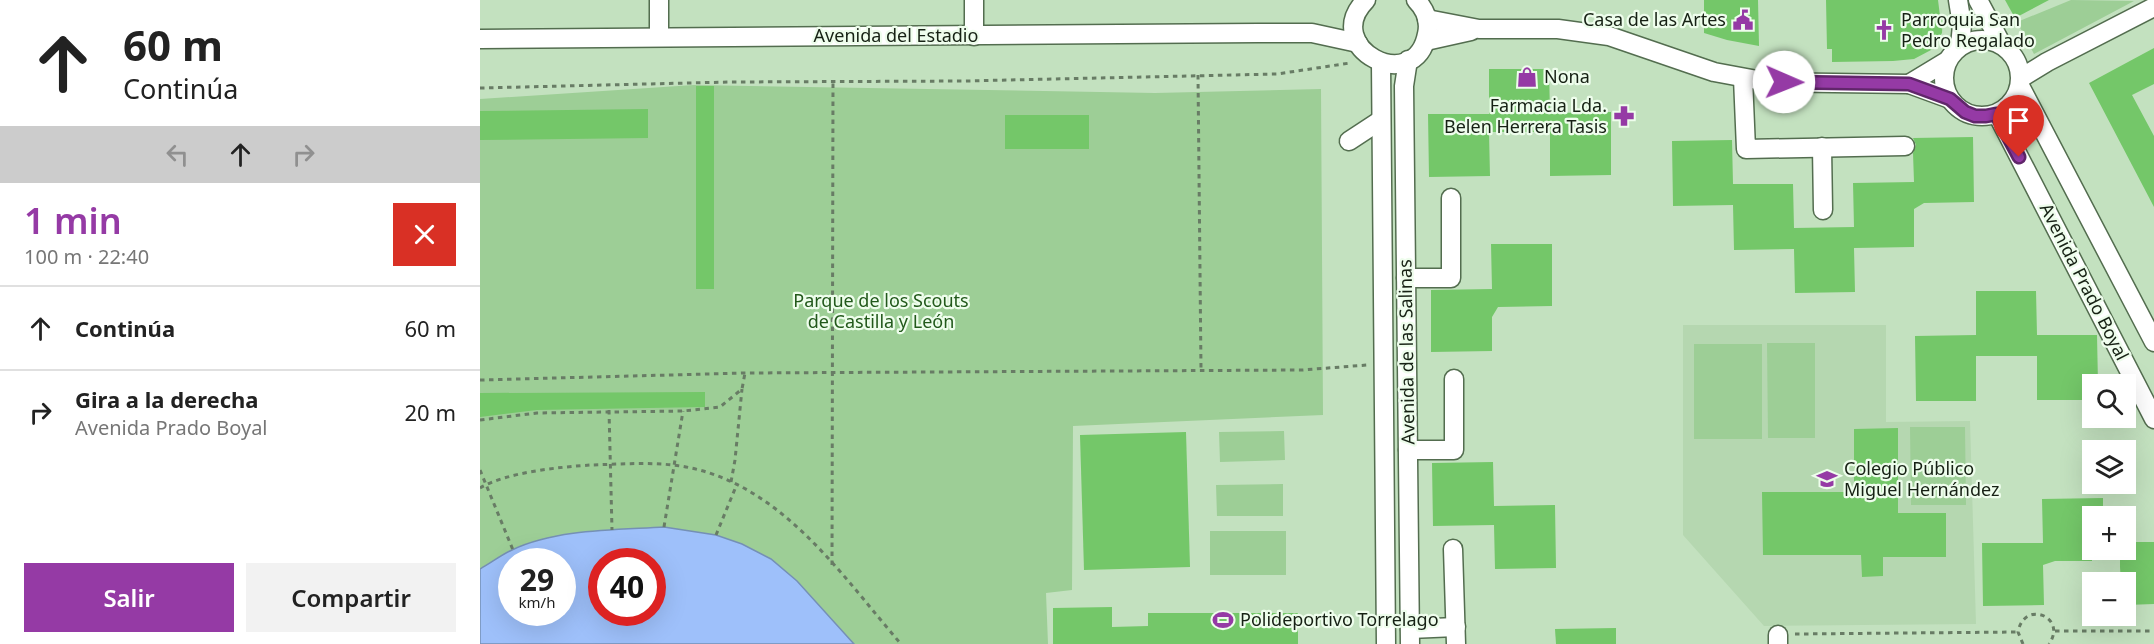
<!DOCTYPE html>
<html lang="es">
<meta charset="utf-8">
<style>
body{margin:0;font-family:"Noto Sans",sans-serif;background:#f2f2f2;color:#222;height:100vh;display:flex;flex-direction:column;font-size:22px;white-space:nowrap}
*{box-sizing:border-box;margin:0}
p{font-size:20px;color:#767676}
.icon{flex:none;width:33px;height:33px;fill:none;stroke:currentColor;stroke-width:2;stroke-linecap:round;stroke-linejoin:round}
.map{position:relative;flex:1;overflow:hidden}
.panel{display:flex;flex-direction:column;background:#fff;width:480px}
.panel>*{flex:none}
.hud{background:#fff;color:#222;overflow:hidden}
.fabs{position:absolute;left:1602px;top:374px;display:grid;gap:12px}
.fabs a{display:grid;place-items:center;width:54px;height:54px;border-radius:0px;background:#fff;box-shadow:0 6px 24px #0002;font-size:30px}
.speed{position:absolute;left:18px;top:548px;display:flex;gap:12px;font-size:30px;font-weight:700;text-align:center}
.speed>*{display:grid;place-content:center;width:78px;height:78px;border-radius:50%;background:#fff;box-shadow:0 6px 24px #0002;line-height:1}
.speed small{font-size:15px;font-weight:400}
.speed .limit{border:9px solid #d22;background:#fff;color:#111}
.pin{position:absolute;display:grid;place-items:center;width:51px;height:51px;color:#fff;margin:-62px -26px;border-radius:50% 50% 50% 0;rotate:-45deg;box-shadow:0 0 6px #0007}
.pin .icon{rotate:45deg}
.me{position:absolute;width:66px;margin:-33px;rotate:91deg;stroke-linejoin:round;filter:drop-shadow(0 0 4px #0008)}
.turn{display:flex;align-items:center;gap:21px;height:126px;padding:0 24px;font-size:27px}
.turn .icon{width:78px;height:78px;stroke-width:2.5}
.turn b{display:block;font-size:42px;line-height:51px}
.lanes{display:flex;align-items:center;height:57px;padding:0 24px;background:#0003;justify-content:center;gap:30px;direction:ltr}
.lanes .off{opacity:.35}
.round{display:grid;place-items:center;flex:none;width:63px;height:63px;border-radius:0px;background:#f2f2f2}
.summary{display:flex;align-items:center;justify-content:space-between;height:102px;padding:0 24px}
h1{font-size:36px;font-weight:600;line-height:45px;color:#953aa5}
.cta{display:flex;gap:12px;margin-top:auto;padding:12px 24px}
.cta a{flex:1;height:69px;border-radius:0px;background:#953aa5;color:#fff;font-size:24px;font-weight:600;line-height:69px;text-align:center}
.cta a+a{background:#f2f2f2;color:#222}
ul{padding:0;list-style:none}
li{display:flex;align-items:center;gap:18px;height:84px;padding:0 24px;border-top:2px solid #e0e0e0}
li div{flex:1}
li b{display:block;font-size:22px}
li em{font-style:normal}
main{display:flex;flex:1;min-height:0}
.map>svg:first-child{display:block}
.built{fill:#b5d7b0}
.green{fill:#9dce96}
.water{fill:#9ec0fa;stroke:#7590b5;stroke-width:1.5;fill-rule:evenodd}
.building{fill:#74c769}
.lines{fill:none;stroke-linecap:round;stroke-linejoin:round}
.minor-casing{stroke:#536d4f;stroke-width:21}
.path{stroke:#687c65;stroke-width:3;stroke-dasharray:4.5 4.5;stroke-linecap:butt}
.minor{stroke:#fff;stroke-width:18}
.route-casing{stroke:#61266b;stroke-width:15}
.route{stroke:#953aa5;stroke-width:10}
.labels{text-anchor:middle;stroke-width:4.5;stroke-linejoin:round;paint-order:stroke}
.poi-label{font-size:18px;fill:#162114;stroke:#eefdec;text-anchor:start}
.street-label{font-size:18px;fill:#162114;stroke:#eefdec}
.park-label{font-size:18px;fill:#22591b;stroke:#eefdec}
</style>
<main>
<section class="panel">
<div class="hud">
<div class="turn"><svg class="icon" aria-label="ahead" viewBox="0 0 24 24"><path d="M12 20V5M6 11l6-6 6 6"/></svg><div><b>60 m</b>Continúa</div></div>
<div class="lanes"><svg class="icon off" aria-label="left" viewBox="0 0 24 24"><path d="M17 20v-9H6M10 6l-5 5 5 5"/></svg><svg class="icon" aria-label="ahead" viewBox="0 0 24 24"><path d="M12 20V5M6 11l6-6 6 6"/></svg><svg class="icon off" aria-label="right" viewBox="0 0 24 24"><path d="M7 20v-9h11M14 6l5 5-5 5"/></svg></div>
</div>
<div class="summary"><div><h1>1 min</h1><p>100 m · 22:40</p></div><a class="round" style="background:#d93025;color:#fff"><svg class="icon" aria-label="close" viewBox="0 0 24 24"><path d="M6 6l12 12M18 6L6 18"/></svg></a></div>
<ul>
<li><svg class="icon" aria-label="ahead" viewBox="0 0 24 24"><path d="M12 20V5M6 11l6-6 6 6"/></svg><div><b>Continúa</b></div><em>60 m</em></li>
<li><svg class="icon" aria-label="right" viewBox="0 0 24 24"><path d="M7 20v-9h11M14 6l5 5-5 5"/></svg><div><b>Gira a la derecha</b><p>Avenida Prado Boyal</p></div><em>20 m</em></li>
</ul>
<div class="cta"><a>Salir</a><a>Compartir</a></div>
</section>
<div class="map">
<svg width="1674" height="644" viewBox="0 0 1674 644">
<rect width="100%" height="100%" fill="#c3e1bf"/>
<polygon class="built" points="1203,325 1406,325 1406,422 1490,421 1496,624 1284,626 1203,535"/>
<g class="green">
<polygon points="1591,0 1654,1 1554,54 1537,22"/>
<polygon points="214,85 675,93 841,89 843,415 593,426 592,590 566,593 568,644 374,644 348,617 262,544 236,535 184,527 132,530 81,535 33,550 0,569 0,99"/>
<polygon points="1287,343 1335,343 1335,438 1288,438"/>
<rect x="1214" y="344" width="68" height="95"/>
<polygon points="1430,427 1485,427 1486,505 1431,505"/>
<polygon points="804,431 805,460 740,462 739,432"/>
<polygon points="803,484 803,516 737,516 736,485"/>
<rect x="730" y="531" width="76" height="44"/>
</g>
<path class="water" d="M 184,527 L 236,535 L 262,544 L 291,559 L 317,581 L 374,644 L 0,644 L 0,569 C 11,563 21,555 32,550 C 76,529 136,530 184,527 ZM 32,561 L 82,561 L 82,612 L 32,612 ZM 122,561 L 172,561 L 172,612 L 122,612 Z"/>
<g class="building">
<polygon points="1224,0 1278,0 1279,46 1247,40 1224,33"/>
<polygon points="1346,0 1458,0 1460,16 1463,16 1462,33 1451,50 1434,59 1413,61 1352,62 1352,49 1347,49"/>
<polygon points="1525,0 1569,0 1535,18"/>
<polygon points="1674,48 1674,84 1652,95 1674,136 1674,207 1609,83"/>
<polygon points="1009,69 1069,69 1070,113 1131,112 1131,175 1070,176 1070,132 1009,132 1010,176 949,177 948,114 1009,114"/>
<rect x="216" y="86" width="18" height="203"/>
<polygon points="168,109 168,138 0,140 0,111"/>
<rect x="525" y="115" width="84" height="34"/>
<polygon points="1493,137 1494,202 1444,203 1434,209 1434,247 1374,248 1375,292 1315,293 1314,249 1254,250 1253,205 1193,206 1192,141 1252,140 1253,184 1313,184 1314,228 1374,227 1373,183 1434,182 1433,153 1436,145 1433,138"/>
<polygon points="1011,244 1072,244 1072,306 1018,307 1012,317 1012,351 951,352 951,290 1012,289"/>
<polygon points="1496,291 1556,291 1557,335 1617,335 1618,384 1612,384 1612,400 1557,400 1557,356 1496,356 1496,401 1436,401 1435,336 1496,335"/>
<polygon points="225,392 225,407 57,410 0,417 0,393"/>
<polygon points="1418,428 1418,513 1466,513 1466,557 1403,557 1403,576 1382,577 1381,555 1283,555 1282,492 1374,492 1374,429"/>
<polygon points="706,432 710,567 604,570 600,435"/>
<polygon points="1013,462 1014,506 1075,505 1076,568 1015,569 1014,525 953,526 952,463"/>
<polygon points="1623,498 1623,516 1612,516 1612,561 1575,561 1563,565 1564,605 1503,606 1502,543 1563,543 1562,499"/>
<polygon points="1646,542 1674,542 1674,604 1646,605 1646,582 1641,582 1640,567 1640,549 1646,549"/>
<polygon points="632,607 632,627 668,626 668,613 818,613 818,644 573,644 573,608"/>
<polygon points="1136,628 1136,644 1076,644 1075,629"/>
</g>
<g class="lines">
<g class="minor-casing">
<g id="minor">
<polyline points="494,0 494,36"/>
<path d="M 886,0 C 839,47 935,98 947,34 C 950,21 945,9 936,0"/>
<polyline points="1478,0 1482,25 1480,46"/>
<polyline points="1498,0 1522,45"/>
<polyline points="947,19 999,29 1078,29 1129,36 1234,72 1288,82 1429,84 1470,99"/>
<polyline points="179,37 179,0"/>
<polyline points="0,39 778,33 832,33 878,43"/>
<circle cx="1502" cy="78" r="38"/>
<polyline points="946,41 991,31"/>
<polyline points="928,60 924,86 930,644"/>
<polyline points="901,63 906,644"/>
<polyline points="1263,78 1266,149 1425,146"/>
<polyline points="1541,78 1567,62 1674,7"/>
<polyline points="1429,84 1467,61"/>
<polyline points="1540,86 1674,342"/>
<polyline points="1517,114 1674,419"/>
<polyline points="869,141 901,120"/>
<polyline points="1342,147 1343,210"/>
<polyline points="926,278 971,278 971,198"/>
<polyline points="928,450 974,450 974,379"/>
<polyline points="973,549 976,644"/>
<polyline points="930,629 976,627"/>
<polyline points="1298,635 1298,644"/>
</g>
</g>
<g class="path">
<polyline points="718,75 721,370"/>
<polyline points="0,88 250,82 485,81 797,74 870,63"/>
<polyline points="0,380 265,373 822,370 887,365"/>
<polyline points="129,410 132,530"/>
<polyline points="0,420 57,413 203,411 240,407 262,389 265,373"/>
<polyline points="0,470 33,550"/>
<polyline points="251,482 255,460 262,389"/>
<path d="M 0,488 C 27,472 80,467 111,465 C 144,464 179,461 211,468 C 304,488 363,577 421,644"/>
<polyline points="184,527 203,411"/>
<polyline points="236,535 257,484"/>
<polyline points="352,565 353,82"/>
<polyline points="1575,631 1674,631"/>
<polyline points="1315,634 1538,632"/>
<path d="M 1543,644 L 1538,632 C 1544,599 1588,617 1569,644"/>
</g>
<use href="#minor" class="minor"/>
</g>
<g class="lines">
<g class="route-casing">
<polyline id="route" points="1304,82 1429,84 1470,99 1485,112 1495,116 1506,116 1516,114 1539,157"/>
</g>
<use href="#route" class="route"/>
</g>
<defs>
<g id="civic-bare" transform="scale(1.62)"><path d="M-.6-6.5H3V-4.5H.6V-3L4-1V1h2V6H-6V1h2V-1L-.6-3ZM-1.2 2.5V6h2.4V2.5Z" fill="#953aa5" stroke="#eefdec" stroke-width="2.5" paint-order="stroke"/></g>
<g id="church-bare" transform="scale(1.62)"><path d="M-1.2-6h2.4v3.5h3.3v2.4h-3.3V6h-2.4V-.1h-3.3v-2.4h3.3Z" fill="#953aa5" stroke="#eefdec" stroke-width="2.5" paint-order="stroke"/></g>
<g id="shop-bare" transform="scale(1.62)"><path d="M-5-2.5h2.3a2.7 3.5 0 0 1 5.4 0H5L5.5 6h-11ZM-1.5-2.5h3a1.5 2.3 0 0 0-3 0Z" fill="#953aa5" stroke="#eefdec" stroke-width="2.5" paint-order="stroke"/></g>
<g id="pharmacy-bare" transform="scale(1.62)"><path d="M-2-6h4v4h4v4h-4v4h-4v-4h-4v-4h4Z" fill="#953aa5" stroke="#eefdec" stroke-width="2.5" paint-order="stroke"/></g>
<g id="school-bare" transform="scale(1.62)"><path d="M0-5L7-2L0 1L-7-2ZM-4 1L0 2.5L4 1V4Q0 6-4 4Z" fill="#953aa5" stroke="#eefdec" stroke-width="2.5" paint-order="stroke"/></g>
<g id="stadium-bare" transform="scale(1.62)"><path d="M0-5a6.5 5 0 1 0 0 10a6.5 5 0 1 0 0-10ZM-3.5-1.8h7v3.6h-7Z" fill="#953aa5" stroke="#eefdec" stroke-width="2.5" paint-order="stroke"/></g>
</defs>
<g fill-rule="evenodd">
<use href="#civic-bare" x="1263" y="20"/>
<use href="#church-bare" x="1404" y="30"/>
<use href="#shop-bare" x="1047" y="77"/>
<use href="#pharmacy-bare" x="1144" y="116"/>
<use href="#school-bare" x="1347" y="479"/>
<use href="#stadium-bare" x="743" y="620"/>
</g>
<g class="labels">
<g class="poi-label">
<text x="1246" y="26" text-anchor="end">Casa de las Artes</text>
<text x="1421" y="26">Parroquia San<tspan x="1421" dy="21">Pedro Regalado</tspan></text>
<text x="1064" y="83">Nona</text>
<text x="1127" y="112" text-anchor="end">Farmacia Lda.<tspan x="1127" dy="21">Belen Herrera Tasis</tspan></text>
<text x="1364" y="475">Colegio Público<tspan x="1364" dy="21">Miguel Hernández</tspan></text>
<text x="760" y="626">Polideportivo Torrelago</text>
</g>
<g class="street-label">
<text x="416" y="42">Avenida del Estadio</text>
<text transform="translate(1604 282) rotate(63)" y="6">Avenida Prado Boyal</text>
<text transform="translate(927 352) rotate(-91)" y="6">Avenida de las Salinas</text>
</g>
<g class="park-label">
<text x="401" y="307">Parque de los Scouts<tspan x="401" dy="21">de Castilla y León</tspan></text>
</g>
</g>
</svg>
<div class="fabs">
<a><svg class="icon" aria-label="search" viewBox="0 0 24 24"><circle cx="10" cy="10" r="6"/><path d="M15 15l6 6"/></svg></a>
<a><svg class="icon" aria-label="layers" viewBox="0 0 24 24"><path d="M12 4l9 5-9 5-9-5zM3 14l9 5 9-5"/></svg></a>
<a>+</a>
<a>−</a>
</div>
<div class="speed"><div>29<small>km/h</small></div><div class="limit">40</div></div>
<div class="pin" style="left:1539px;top:157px;background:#d93025"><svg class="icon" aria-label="arrive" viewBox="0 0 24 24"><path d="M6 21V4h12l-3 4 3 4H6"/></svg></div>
<svg class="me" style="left:1304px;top:82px" viewBox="-20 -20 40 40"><circle r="19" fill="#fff"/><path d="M0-13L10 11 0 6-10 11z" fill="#953aa5"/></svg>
</div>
</main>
